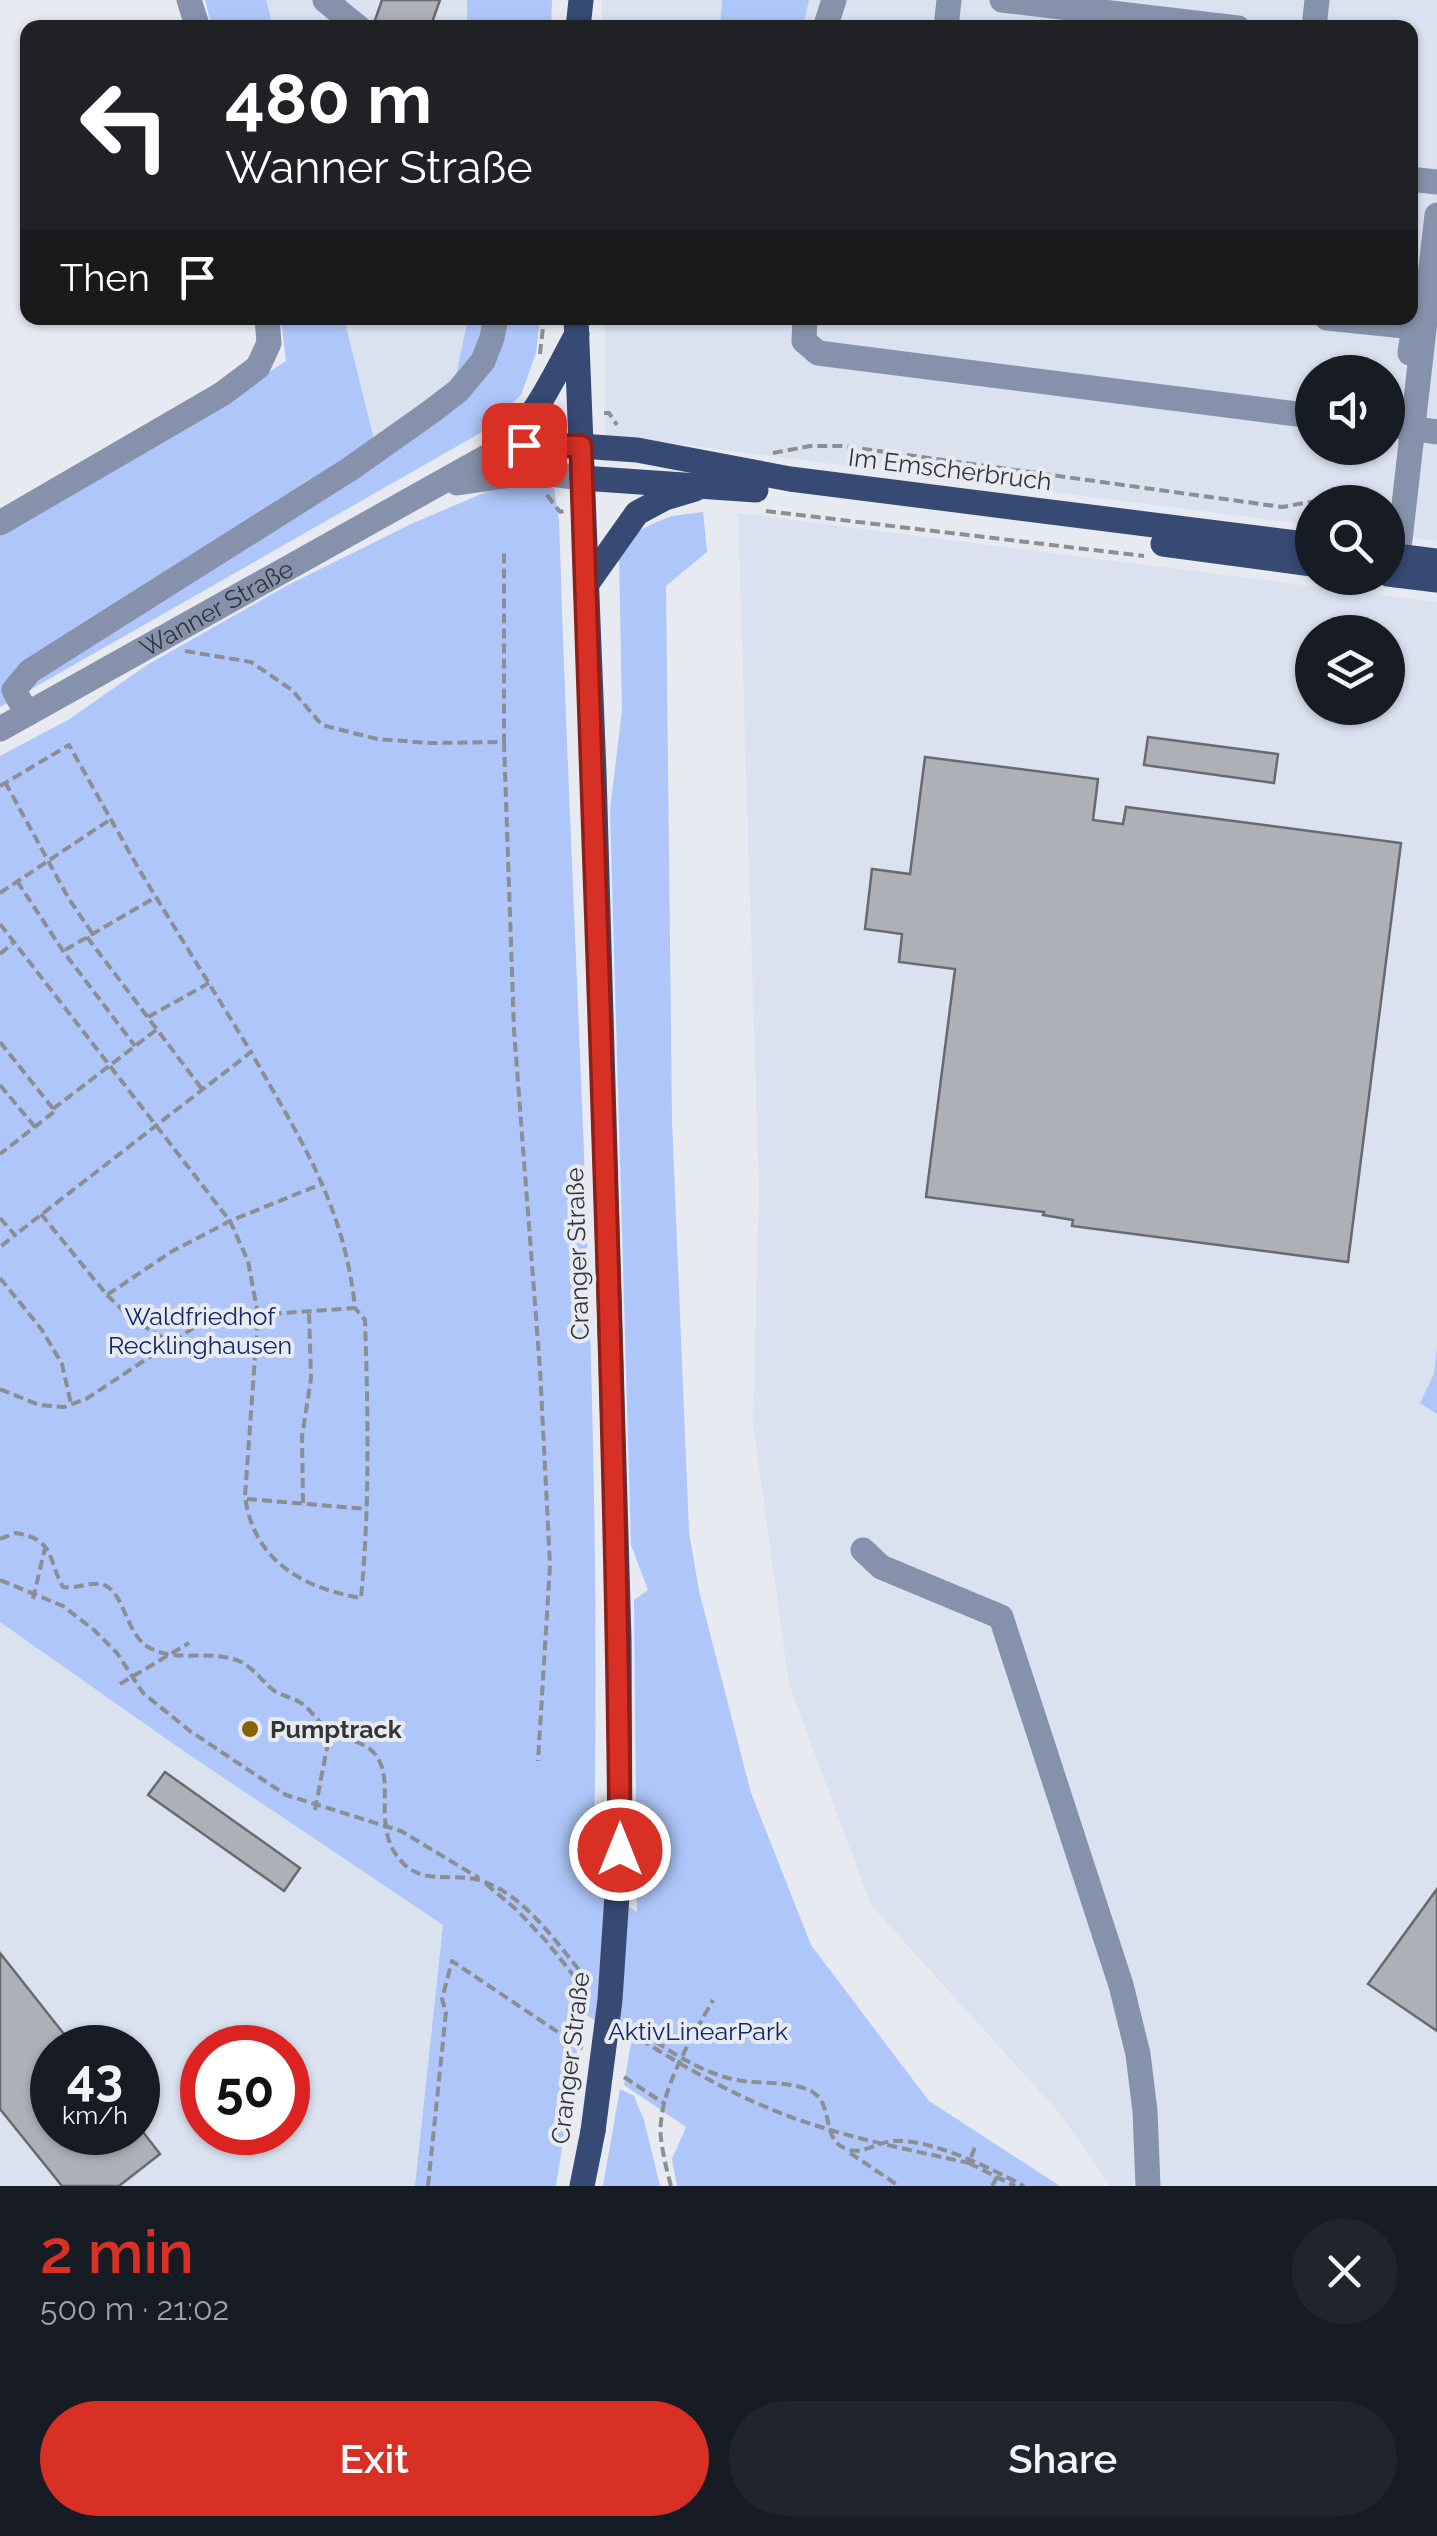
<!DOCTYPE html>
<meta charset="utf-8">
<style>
body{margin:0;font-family:Raleway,sans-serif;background:#20242c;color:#f1f3f6;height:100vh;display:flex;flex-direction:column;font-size:38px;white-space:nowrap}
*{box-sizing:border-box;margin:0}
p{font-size:32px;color:#9ea1a6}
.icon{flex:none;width:55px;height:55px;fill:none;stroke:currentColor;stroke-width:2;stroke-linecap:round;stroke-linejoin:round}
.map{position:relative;height:2186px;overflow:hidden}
.drawer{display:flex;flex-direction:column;background:#171b24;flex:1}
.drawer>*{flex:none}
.top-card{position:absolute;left:20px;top:20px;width:1398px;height:305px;border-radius:20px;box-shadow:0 2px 8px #0004;background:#202124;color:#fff;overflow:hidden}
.fabs{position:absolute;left:1295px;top:355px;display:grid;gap:20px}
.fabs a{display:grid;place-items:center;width:110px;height:110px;border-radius:50%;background:#171b24;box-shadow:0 2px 8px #0004;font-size:50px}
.speed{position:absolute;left:30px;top:2025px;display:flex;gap:20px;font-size:50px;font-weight:700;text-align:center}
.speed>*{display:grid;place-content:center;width:130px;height:130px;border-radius:50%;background:#171b24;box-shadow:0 2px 8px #0004;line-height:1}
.speed small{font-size:25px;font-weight:400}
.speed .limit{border:15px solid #d22;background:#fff;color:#111}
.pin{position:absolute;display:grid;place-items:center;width:85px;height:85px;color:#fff;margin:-42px;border-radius:20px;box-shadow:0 5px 15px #0006}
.me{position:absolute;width:110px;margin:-55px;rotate:0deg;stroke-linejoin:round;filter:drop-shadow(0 0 8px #0008)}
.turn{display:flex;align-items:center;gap:35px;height:210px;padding:0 40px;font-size:45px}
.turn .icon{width:130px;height:130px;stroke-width:2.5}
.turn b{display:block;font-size:70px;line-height:85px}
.then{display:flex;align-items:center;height:95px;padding:0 40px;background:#0003;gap:20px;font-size:38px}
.round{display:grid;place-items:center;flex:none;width:105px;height:105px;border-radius:52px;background:#20242c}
.summary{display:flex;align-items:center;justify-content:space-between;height:170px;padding:0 40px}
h1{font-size:60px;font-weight:600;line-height:75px;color:#d93025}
.cta{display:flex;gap:20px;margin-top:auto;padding:20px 40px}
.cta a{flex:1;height:115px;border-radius:60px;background:#d93025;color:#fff;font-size:40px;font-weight:600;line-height:115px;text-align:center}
.cta a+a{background:#20242c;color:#f1f3f6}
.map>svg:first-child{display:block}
.built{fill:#dae1ef;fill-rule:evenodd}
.green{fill:#aec6f9}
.building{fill:#adb1b7;stroke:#676a70;stroke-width:2.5}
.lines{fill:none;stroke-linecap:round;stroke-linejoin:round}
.path{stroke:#8b8e92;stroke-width:4;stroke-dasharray:10 5;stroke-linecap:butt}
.minor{stroke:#8692ab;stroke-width:25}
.major{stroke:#374a74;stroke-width:25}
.major-bridge{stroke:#374a74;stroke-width:25}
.route-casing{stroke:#8d1f18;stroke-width:25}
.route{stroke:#d93025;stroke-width:18}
.poi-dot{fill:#866300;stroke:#e7eaf1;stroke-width:4}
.labels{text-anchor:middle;stroke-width:8;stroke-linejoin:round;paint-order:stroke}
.street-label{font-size:25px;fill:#333537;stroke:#e7eaf1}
.park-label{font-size:25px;fill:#102769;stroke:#e7eaf1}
.poi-label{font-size:25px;font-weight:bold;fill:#333537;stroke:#e7eaf1;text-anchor:start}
</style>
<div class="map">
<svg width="1437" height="2186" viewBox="0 0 1437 2186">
<rect width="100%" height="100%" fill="#e7eaf1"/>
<g class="built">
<polygon points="266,0 467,0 467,27 273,27"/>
<polygon points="602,0 722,0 720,27 602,27"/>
<path d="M 809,0 L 1437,0 L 1437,541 L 1388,534 L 1388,502 L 1312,502 L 1312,525 L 606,435 L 605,318 L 1410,318 L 1410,28 L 803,27 ZM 1312,372 L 1388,372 L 1388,448 L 1312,448 Z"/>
<polygon points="344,318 468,318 454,385 375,440"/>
<path d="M 738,513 L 1437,602 L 1437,2186 L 1110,2186 L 1060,2114 L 871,1905 L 789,1684 L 753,1424 L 759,1188 ZM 1312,632 L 1388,632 L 1388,708 L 1312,708 Z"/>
<path d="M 0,1622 L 172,1743 L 443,1925 L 415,2186 L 0,2186 ZM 52,2048 L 138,2048 L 138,2132 L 52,2132 ZM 202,2048 L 288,2048 L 288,2132 L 202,2132 Z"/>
</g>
<g class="green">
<polygon points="205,0 266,0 273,27 212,27"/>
<polygon points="467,0 552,0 551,27 467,27"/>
<polygon points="722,0 809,0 803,27 720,27"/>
<polygon points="281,318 344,318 374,439 454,385 468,318 540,318 536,353 521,395 482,432 0,707 0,535 196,421 286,361"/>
<path d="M 526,485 L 554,488 L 559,521 C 573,974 605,1428 593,1882 L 637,1912 L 634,1600 L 648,1590 L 631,1545 L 610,810 L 622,710 L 619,555 L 635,533 L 652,524 L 672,516 L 703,512 L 707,552 L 666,586 L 672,1122 L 689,1532 L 699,1591 L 751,1793 L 811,1945 L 929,2101 L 1060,2186 L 677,2186 L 672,2159 L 686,2127 L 624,2085 L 631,2043 L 583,2013 L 556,2186 L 415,2186 L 443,1925 L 172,1743 L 0,1622 L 0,756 L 68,720 L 147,665 L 288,585 L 411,524 L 486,492 Z"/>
<polygon points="1437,1349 1437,1414 1420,1403 1434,1374"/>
<polygon points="620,2089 634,2096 644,2120 660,2186 603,2186"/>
</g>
<g class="building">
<polygon points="382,0 440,0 430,28 385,28 374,23"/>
<polygon points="1148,737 1278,754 1274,783 1144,765"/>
<polygon points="925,757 1098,779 1093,820 1123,824 1126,807 1401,843 1348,1262 1072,1226 1073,1220 1043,1215 1044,1212 926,1197 955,969 899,962 902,934 865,929 872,869 910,874"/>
<polygon points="165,1772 300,1868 284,1891 148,1795"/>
<polygon points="1437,1889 1437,2031 1368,1984"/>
<polygon points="0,1953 75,2048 52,2048 52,2132 143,2132 160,2154 119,2186 62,2186 0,2109"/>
</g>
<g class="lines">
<g class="path">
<polyline points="540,354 544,318"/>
<polyline points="604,413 609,413 617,425"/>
<polyline points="773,453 810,446 842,446 1282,507 1361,493 1382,494"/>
<polyline points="547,495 560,512 564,511"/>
<polyline points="766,511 1144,556"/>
<polyline points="1328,579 1368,584"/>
<polyline points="185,651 251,662 292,690 322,725 377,739 430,743 504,742 504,549"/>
<polyline points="504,742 514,1030 540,1369 550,1565 538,1761"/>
<polyline points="5,782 69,899 92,933"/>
<polyline points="0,786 69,745 140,871 251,1052"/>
<polyline points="17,881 63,951 135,1046"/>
<polyline points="0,893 111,819"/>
<path d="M 0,924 L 230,1221 L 248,1261 L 258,1315 L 245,1496 C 253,1560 302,1588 361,1598 C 370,1506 368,1412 365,1320 L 355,1308"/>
<polyline points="87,937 202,1089"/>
<polyline points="65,950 156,897"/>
<polyline points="0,954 14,942"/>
<polyline points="148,1017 209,983"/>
<polyline points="0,1042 55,1111 0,1154"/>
<polyline points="0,1085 35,1127"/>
<polyline points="53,1109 156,1030"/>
<polyline points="41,1214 107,1295 171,1252 230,1221 324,1183"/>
<polyline points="0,1218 15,1235 0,1247"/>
<polyline points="0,1278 42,1330 62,1364 71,1404"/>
<polyline points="107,1295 132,1319 170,1342"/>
<path d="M 0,1389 L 39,1405 L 64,1407 L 86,1399 L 201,1323 L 226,1317 L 355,1308 C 344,1204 301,1141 251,1052 L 15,1235"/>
<polyline points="247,1499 367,1509"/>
<polyline points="303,1503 302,1437 311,1378 309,1312"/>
<path d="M 0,1539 L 15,1533 C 56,1539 47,1559 63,1587 C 76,1589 89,1582 101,1584 C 125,1589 125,1636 150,1648 C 178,1663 209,1649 239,1661 C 253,1667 261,1680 273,1690 C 282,1696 292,1697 301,1703 C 313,1711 320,1726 334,1734 C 348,1741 363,1741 374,1753 C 399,1781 367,1831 406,1866 C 427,1884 455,1873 479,1880 C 526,1894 559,1947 589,1982"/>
<polyline points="0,1580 63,1606 94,1630 117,1653 143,1693 190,1731 286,1795 401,1831 479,1878"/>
<polyline points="33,1599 45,1548"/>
<polyline points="120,1684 189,1643"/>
<polyline points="315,1810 330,1732"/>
<polyline points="486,1884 517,1910 547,1942 588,1994"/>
<path d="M 631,2025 C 662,2046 695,2070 732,2079 C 757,2085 785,2080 809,2090 C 837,2103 818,2141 849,2150 C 865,2154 877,2142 893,2141 C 933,2139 990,2168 1024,2186"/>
<path d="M 628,2031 C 684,2068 741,2100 805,2122 C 858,2140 915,2151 969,2163 L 976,2144"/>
<polyline points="624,2077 665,2104"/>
<polyline points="850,2153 899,2186"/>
<polyline points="969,2163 1015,2186"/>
<polyline points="428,2186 446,2012 442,1999 452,1961 583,2049"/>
<path d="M 671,2186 C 667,2171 663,2155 661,2139 C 656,2094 692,2038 713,2000"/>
<polyline points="992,2186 997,2177"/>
</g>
<g class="minor">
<polyline points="189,0 198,28"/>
<polyline points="325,0 359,28"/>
<polyline points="1002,0 1238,28"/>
<polyline points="825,28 834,0"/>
<polyline points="946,28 949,0"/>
<polyline points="1314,28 1317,0"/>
<polyline points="1410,179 1437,182"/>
<polyline points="805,318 804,341 818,353 1312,416"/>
<polyline points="1327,318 1414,327 1410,353"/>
<polyline points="1388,425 1437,432"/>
<polyline points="457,483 534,472 582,478"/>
<polyline points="0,523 222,394 258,367 269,343 267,318"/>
<polyline points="1396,575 1437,215"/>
<polyline points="27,714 14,690 30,671 350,469 432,411 458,391 483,361 492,338 496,318"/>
<path id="s1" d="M 0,729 L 499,450 L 524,445 L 581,446"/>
<polyline points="863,1550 881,1567 1001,1617 1121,1985 1138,2054 1145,2111 1148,2186"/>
</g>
<g class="major">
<polyline points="578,28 581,0"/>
<polyline points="576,318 594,773 619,1639 620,1850"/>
<polyline points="581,446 637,450 790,479 1312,545"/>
<path d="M 499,450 C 536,419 554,376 577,334"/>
<polyline points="582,478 756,490"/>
<polyline points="1163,544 1312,564"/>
<polyline points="1388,555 1437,561"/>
<polyline points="1388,574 1437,580"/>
<polyline points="586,585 637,513 665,498 695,489"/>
<polyline points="582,2186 593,2131"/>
</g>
<polyline class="major-bridge" points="593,2131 610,2000 620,1850"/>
</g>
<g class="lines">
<g class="route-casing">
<path id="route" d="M 524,445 L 581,446 C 595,914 616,1382 620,1850"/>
</g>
<use href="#route" class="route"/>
</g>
<circle class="poi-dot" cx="250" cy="1729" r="10"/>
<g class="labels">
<g class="street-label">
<text transform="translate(950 469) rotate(7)" y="9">Im Emscherbruch</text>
<text dy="9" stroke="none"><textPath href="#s1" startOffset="248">Wanner Straße</textPath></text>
<text transform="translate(577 1254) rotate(-92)" y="9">Cranger Straße</text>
<text transform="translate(570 2058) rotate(-83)" y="9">Cranger Straße</text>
</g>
<g class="park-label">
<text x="200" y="1325">Waldfriedhof<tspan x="200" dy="29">Recklinghausen</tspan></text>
<text x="698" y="2040">AktivLinearPark</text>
</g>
<g class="poi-label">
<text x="270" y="1738">Pumptrack</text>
</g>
</g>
</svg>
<div class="fabs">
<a><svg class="icon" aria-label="sound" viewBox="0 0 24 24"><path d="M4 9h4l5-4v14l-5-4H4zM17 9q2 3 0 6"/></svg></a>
<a><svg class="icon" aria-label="search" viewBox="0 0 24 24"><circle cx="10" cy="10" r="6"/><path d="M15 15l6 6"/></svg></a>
<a><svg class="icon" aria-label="layers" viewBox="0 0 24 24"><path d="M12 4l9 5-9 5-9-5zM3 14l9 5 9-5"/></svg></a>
</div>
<div class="speed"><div>43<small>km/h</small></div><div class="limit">50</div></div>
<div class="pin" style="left:524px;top:445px;background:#d93025"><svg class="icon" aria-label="arrive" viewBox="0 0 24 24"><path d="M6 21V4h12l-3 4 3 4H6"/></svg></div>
<svg class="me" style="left:620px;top:1850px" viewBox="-20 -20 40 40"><circle r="17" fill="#d93025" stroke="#fff" stroke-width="3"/><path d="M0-11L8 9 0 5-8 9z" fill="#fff"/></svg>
<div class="top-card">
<div class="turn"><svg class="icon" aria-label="left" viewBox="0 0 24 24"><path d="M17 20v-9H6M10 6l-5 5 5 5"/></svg><div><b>480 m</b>Wanner Straße</div></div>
<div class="then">Then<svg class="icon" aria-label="arrive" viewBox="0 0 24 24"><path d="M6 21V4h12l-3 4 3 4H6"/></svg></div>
</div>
</div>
<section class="drawer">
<div class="summary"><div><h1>2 min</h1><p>500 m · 21:02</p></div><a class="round"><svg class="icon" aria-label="close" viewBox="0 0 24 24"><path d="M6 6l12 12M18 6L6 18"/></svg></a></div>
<div class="cta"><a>Exit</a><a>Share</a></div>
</section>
